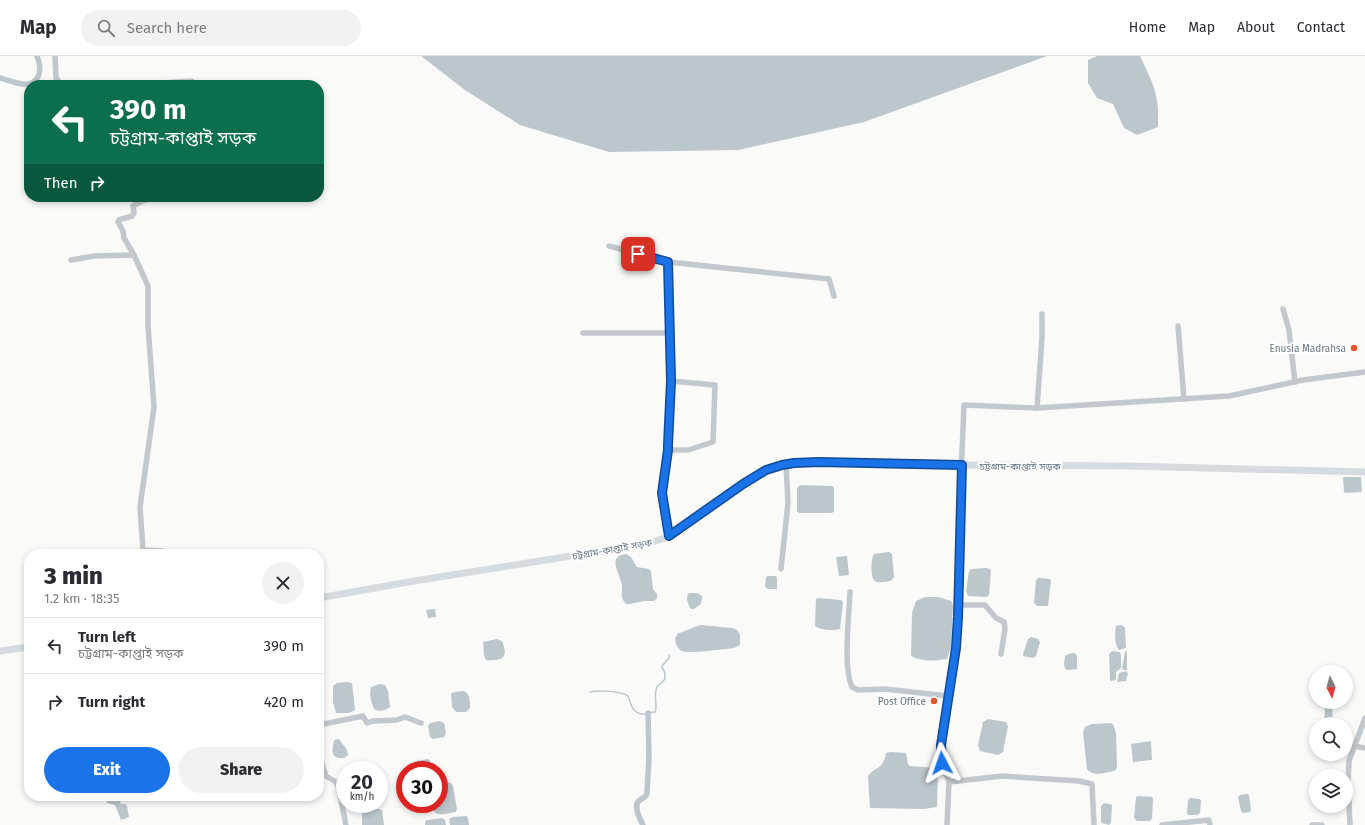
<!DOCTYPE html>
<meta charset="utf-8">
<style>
body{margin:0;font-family:"Fira Sans","Noto Sans Bengali",sans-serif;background:#f2f2f3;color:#2b2b33;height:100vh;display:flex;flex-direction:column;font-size:15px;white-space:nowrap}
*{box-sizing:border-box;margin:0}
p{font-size:13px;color:#7c7c81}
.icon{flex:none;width:22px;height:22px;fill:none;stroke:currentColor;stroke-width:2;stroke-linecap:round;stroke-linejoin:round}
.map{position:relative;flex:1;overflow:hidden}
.drawer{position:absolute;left:24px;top:493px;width:300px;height:252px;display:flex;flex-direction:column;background:#fff;border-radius:16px;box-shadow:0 2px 6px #0003}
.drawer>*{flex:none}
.top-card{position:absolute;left:24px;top:24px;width:300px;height:122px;border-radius:16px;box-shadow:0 2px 6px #0003;background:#0b6e4f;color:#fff;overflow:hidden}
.needle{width:26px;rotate:174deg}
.controls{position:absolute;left:1309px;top:609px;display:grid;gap:8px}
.controls a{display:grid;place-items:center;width:44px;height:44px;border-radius:50%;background:#fff;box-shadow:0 2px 6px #0003;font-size:20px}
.speed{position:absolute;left:336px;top:705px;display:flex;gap:8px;font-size:20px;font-weight:700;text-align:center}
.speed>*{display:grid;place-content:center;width:52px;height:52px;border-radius:50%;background:#fff;box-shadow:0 2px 6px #0003;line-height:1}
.speed small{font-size:10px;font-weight:400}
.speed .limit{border:6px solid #d22;background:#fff;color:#111}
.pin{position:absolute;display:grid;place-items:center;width:34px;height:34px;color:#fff;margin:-17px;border-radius:8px;box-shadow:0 2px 6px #0006}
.me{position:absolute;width:44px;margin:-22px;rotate:356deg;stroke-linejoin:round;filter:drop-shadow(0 0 3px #0008)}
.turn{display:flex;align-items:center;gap:14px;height:84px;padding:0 20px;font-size:18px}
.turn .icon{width:52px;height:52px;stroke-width:2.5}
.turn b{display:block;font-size:28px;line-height:34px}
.then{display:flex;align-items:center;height:38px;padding:0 20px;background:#0003;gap:8px;font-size:15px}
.round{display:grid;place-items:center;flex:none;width:42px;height:42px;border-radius:21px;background:#f2f2f3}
.head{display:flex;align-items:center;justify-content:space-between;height:68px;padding:0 20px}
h1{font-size:24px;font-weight:800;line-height:30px}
.action{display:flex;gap:8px;margin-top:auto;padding:8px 20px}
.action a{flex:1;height:46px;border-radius:24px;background:#1a73e8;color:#fff;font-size:16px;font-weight:800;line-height:46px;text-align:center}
.action a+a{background:#f2f2f3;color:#2b2b33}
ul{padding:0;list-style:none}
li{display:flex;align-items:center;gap:12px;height:56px;padding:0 20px;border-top:1px solid #e1e1e2}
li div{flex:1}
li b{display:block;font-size:15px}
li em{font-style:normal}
header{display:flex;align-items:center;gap:24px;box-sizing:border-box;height:56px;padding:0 20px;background:#fff;border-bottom:1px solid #e1e1e2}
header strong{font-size:19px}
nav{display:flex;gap:22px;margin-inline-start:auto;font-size:14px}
.search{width:280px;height:36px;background:#f2f2f3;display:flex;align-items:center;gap:10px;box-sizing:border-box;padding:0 14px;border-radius:22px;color:#7c7c81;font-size:15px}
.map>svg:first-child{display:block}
.water{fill:#bbc7cb}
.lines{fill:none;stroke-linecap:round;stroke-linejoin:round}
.stream{stroke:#bbc7cb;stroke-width:1.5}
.canal{stroke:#bbc7cb;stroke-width:5.5}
.minor{stroke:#c3c8cc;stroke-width:5.5}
.major{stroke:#d6dbdf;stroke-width:7}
.route-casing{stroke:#114b97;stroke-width:10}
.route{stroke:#1a73e8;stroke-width:7}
.poi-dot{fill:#e4572e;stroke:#fff;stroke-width:1.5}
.labels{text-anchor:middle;stroke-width:4;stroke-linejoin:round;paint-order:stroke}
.poi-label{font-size:10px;fill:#657683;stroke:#fff;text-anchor:end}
.street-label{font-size:10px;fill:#657683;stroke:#fff}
</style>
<header>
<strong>Map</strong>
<div class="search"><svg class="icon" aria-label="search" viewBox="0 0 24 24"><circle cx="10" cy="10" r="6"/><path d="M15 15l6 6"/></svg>Search here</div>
<nav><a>Home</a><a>Map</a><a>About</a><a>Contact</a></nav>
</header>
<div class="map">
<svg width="1365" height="769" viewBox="0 0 1365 769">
<rect width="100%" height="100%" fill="#fafaf8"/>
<g class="water">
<polygon points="421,0 1047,0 864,66 738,94 609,96 520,69 465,34"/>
<path d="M 1097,0 L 1140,0 C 1153,27 1160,40 1158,71 L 1137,79 L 1124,72 L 1113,48 L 1097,42 L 1088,27 L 1088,4 Z"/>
<polygon points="1343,421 1361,421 1362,435 1361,436 1345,437 1344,436"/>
<polygon points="800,429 832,430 834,432 834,456 831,457 799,457 797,455 797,432"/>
<path d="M 889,496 L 892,498 L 894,521 L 891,525 C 887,525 879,528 875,525 C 870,522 871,502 874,498 Z"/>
<path d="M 626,498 L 631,501 L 637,511 L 649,513 L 651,515 L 653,533 L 657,538 L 657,542 L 654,545 L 644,545 L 630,548 L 626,548 L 623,544 C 621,539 622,536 622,531 C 622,520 605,500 626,498 Z"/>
<polygon points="847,500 849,519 839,520 836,501"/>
<polygon points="986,512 990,513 991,515 989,539 987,541 968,540 966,535 969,515 971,513"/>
<polygon points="768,520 776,520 777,522 777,533 768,533 765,531 766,521"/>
<polygon points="1038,522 1050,523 1051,525 1048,550 1037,550 1034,547 1036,524"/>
<path d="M 689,537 L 697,537 L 702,540 L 701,548 L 694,553 L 691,553 C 688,549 685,541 689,537 Z"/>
<path d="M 925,541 L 938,541 L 951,545 L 953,549 L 951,591 L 947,603 C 935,605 922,606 911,600 L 912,557 L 916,545 Z"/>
<path d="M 818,542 L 841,544 L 843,546 L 840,573 C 834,575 820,574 815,570 L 816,543 Z"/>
<polygon points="435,553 436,561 428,562 426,554"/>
<path d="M 700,569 L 733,572 L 737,574 L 740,579 L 740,589 L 734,592 C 724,593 690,598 682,595 C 679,594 677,590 676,588 C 675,584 675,582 677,578 Z"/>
<path d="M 1121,569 L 1123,570 L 1125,572 L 1126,592 L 1119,594 C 1114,589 1115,576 1116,570 Z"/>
<polygon points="1031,581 1038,583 1040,586 1036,600 1033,602 1023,600 1023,598 1028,583"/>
<path d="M 497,583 L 502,585 C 509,602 502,605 486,604 L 484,599 L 483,586 Z"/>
<polygon points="1112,595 1120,596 1121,599 1121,612 1116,616 1116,624 1111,625 1110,624 1109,598"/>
<polygon points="1125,595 1126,595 1127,597 1127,614 1124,614 1122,613"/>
<polygon points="1075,597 1077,600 1077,613 1068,614 1065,613 1064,608 1065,600 1068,598"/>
<polygon points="1126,615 1128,617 1126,625 1117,626 1119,617"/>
<polygon points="347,626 352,627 355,654 349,657 336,657 333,646 333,630 337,627"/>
<path d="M 380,628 L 385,629 L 388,635 L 390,651 C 386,655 378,656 374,653 C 371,646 369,638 371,631 Z"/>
<path d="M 464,635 C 470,638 470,646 470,652 L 466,656 L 456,656 L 452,651 L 451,638 L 454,636 Z"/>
<polygon points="1327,646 1331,646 1332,648 1333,668 1324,668 1325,650"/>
<polygon points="988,663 1006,666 1008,670 1003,696 998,699 980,695 978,689 983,666"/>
<polygon points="440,665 444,667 446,677 444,681 433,683 430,681 428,670 430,667"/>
<path d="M 1111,667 L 1113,668 L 1116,677 L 1117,710 L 1116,714 C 1107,717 1093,721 1087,713 L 1083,676 L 1085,671 L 1092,668 Z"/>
<path d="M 339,683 L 347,694 L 348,699 L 344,702 C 330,703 332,695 334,684 Z"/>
<polygon points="1151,685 1152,704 1133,706 1131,688"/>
<path d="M 890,696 L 906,697 L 908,708 L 910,710 L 935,712 L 938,714 L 937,751 L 924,753 L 870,752 L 868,721 C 870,715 876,714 880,710 C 884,707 885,702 886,697 Z"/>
<polygon points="428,703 430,705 432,714 416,714 415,707 417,705"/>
<polygon points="345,721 345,748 340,726 340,723"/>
<path d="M 447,726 L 451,727 L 453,730 L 457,753 L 456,756 C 444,758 434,763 431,748 L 439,748 L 439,727 Z"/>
<polygon points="1247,738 1249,739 1251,753 1250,756 1243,757 1241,755 1238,741 1240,739"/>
<polygon points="105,740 118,740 121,748 126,748 127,750 129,761 121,764 115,749 107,747"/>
<polygon points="1137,740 1152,741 1153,742 1152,763 1150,765 1137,765 1134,762 1136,742"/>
<polygon points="1190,742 1200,743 1201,745 1200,757 1198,759 1188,759 1187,757 1188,744"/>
<polygon points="1104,747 1109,748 1112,749 1111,767 1109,769 1102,767 1101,765 1101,750"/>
<polygon points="379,753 382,754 384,769 362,769 362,756 365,754"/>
<polygon points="467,760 468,763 469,769 450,769 449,763 453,761"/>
<polygon points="442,762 445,764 446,769 425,769 425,766 427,764"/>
</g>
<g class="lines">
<path class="stream" d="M 590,636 C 599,634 621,635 628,640 C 631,649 633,659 645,658 C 649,657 651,656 655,656 C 658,650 653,639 657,631 C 660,626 666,627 665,618 C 665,615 662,613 662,610 L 669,602 L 669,599"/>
<g class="canal">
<path d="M 0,22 C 11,25 31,35 38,21 C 41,13 40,8 37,0"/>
<path d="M 643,769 C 640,763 632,749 640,744 C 644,741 646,742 647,737 L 649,701 L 648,657"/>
</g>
<g class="minor">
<polyline points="55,0 56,22 60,27 69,29"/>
<polyline points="96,29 115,28 147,29"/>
<polyline points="159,29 163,27 192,25"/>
<polyline points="609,190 668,206 829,223 834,240"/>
<polyline points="134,199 124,182 123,175 118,166 119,164 132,160 134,157 133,150 142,145 155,141"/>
<polyline points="71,204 94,200 134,199 148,230 148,270 154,351 140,451 143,494 163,495 163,498"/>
<polyline points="1283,253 1289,274 1295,326"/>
<polyline points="1178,270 1184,343"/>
<polyline points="583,277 669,277 668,206"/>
<polyline points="669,277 671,325 715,329 713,386 688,394 668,394 662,437 669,480"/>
<polyline points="1037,352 1042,282 1042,258"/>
<polyline points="668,394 667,389 671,325"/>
<polyline points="781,513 788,447 786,408"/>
<path d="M 850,536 C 849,557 843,613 852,631 L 858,634 L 885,633 L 948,640"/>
<polyline points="959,549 985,549 996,562 1004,566 1005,573 1001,598"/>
<polyline points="319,669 363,660 367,667 373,665 397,664 405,661 421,667"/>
<polyline points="1354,690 1365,692"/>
<polyline points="319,699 326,720 336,726 338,730 346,769"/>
<polyline points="949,726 1002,720 1079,725 1092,728 1094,769"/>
<polyline points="947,769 949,726 942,707 941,689 956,587 959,546 960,443 964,349 1037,352 1229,340 1303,324 1365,316"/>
<polyline points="1162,769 1209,764 1210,769"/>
<polyline points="1312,769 1322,769"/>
<polyline points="1350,769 1348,727 1349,705 1365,662"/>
</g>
<g class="major">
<polyline points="319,542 414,525 647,488 665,482 754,421 774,411 794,407 819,406 962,409 1128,410 1365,416"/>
<polyline points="0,595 29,591"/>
</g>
</g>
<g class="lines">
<g class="route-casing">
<polyline id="route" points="638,198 668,206 671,325 668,389 668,394 662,437 669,480 743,428 766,414 782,409 794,407 819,406 962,409 958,561 956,592 941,689 942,707"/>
</g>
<use href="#route" class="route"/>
</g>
<g class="poi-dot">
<circle cx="1354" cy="292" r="4"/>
<circle cx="934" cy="645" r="4"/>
</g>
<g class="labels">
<g class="poi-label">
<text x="1346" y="296">Enusia Madrahsa</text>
<text x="926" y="649">Post Office</text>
</g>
<g class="street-label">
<text x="1020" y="414">চট্টগ্রাম-কাপ্তাই সড়ক</text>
<text transform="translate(612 493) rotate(-10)" y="4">চট্টগ্রাম-কাপ্তাই সড়ক</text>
</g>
</g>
</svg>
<div class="controls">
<a><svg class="needle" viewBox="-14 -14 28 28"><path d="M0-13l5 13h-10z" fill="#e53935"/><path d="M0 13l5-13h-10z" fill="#7c7c81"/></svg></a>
<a><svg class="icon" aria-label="search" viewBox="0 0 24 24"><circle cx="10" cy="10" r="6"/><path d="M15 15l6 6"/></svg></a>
<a><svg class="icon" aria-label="layers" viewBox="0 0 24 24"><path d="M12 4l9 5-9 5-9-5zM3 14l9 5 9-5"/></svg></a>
</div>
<div class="speed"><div>20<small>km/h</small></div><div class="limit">30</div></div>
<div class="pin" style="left:638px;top:198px;background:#d93025"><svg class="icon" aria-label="arrive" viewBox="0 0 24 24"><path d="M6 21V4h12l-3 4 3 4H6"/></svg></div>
<svg class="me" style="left:942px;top:707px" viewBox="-20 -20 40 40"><path d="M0-17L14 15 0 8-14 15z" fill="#1a73e8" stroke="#fff" stroke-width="4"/></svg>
<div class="top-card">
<div class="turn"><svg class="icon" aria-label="left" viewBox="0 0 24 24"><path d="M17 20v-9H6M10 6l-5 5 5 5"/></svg><div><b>390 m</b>চট্টগ্রাম-কাপ্তাই সড়ক</div></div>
<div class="then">Then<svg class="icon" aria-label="right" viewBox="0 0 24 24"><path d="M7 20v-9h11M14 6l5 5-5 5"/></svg></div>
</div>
<section class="drawer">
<div class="head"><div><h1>3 min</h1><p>1.2 km · 18:35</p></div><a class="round"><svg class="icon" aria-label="close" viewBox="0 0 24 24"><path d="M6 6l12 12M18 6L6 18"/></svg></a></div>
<ul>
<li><svg class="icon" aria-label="left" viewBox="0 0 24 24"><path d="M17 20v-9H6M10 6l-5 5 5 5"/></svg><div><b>Turn left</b><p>চট্টগ্রাম-কাপ্তাই সড়ক</p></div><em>390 m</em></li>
<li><svg class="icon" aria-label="right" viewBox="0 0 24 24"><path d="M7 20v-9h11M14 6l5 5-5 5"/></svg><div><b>Turn right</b></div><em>420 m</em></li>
</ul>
<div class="action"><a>Exit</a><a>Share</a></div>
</section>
</div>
